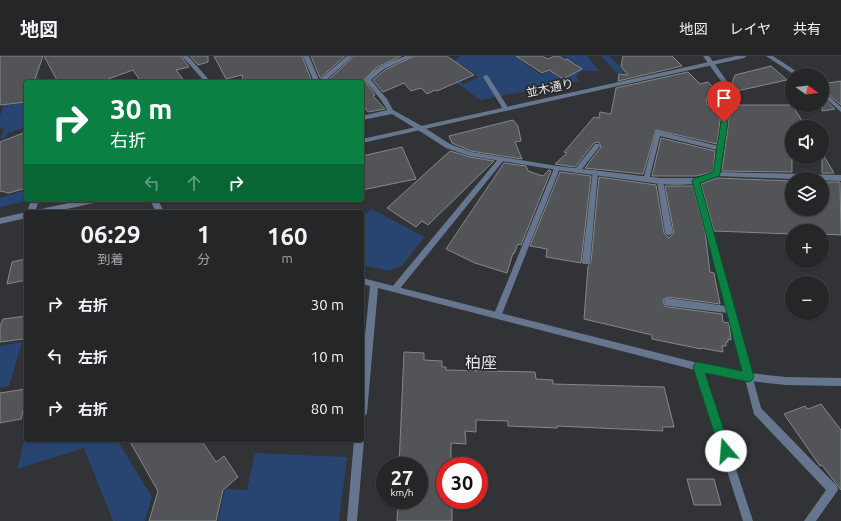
<!DOCTYPE html>
<html lang="ja">
<meta charset="utf-8">
<style>
body{margin:0;font-family:Ubuntu,"Noto Sans JP",sans-serif;background:#313234;color:#f1f3f6;height:100vh;display:flex;flex-direction:column;font-size:15px;white-space:nowrap}
*{box-sizing:border-box;margin:0}
p{font-size:13px;color:#a3a5a8}
.icon{flex:none;width:22px;height:22px;fill:none;stroke:currentColor;stroke-width:2;stroke-linecap:round;stroke-linejoin:round}
.map{position:relative;flex:1;overflow:hidden}
.details{position:absolute;left:24px;top:154px;width:340px;height:232px;display:flex;flex-direction:column;background:#252628;border-radius:4px;box-shadow:0 1px 3px #0004,0 0 0 1px #424345}
.details>*{flex:none}
.banner{position:absolute;left:24px;top:24px;width:340px;height:122px;border-radius:4px;box-shadow:0 1px 3px #0004,0 0 0 1px #424345;background:#0b8043;color:#fff;overflow:hidden}
.needle{width:26px;rotate:105deg}
.tools{position:absolute;left:785px;top:12px;display:grid;gap:8px}
.tools a{display:grid;place-items:center;width:44px;height:44px;border-radius:50%;background:#252628;box-shadow:0 1px 3px #0004,0 0 0 1px #424345;font-size:20px}
.speed{position:absolute;left:376px;top:401px;display:flex;gap:8px;font-size:20px;font-weight:700;text-align:center}
.speed>*{display:grid;place-content:center;width:52px;height:52px;border-radius:50%;background:#252628;box-shadow:0 1px 3px #0004,0 0 0 1px #424345;line-height:1}
.speed small{font-size:10px;font-weight:400}
.speed .limit{border:6px solid #d22;background:#fff;color:#111}
.pin{position:absolute;display:grid;place-items:center;width:34px;height:34px;color:#fff;margin:-41px -17px;border-radius:50% 50% 50% 0;rotate:-45deg;box-shadow:0 0 4px #0007}
.pin .icon{rotate:45deg}
.me{position:absolute;width:44px;margin:-22px;rotate:342deg;stroke-linejoin:round;filter:drop-shadow(0 0 3px #0008)}
.turn{display:flex;align-items:center;gap:14px;height:84px;padding:0 20px;font-size:18px}
.turn .icon{width:52px;height:52px;stroke-width:2.5}
.turn b{display:block;font-size:28px;line-height:34px}
.lanes{display:flex;align-items:center;height:38px;padding:0 20px;background:#0003;justify-content:center;gap:20px;direction:ltr}
.lanes .off{opacity:.35}
.eta{display:flex;justify-content:space-evenly;align-items:center;height:68px;text-align:center}
.eta b{font-size:24px;font-weight:600;line-height:28px}
ul{padding:0;list-style:none}
li{display:flex;align-items:center;gap:12px;height:52px;padding:0 20px}
li div{flex:1}
li b{display:block;font-size:15px}
li em{font-style:normal}
header{display:flex;align-items:center;gap:24px;box-sizing:border-box;height:56px;padding:0 20px;background:#252628;border-bottom:1px solid #424345}
header strong{font-size:19px}
nav{display:flex;gap:22px;margin-inline-start:auto;font-size:14px}
.map>svg:first-child{display:block}
.green{fill:#284470;fill-rule:evenodd}
.building{fill:#525458;stroke:#85888b}
.lines{fill:none;stroke-linecap:round;stroke-linejoin:round}
.service{fill:#66768f;fill-rule:evenodd}
.minor{fill:#66768f;fill-rule:evenodd}
.tertiary{fill:#66768f;fill-rule:evenodd}
.route{fill:#0b8043;stroke:#07532c}
.labels{text-anchor:middle;stroke-width:3.5;stroke-linejoin:round;paint-order:stroke}
.far-street-label{font-size:12px;fill:#e7e8ea;stroke:#27292c}
.quarter-label{font-size:16px;fill:#e7e8ea;stroke:#27292c}
</style>
<header>
<strong>地図</strong>
<nav><a>地図</a><a>レイヤ</a><a>共有</a></nav>
</header>
<div class="map">
<svg width="841" height="465" viewBox="0 0 841 465">
<rect width="100%" height="100%" fill="#313336"/>
<g class="green">
<path d="M 461,0 L 519,0 L 524,3 L 521,5 L 542,19 L 558,10 L 563,14 L 555,19 L 563,24 L 574,17 L 574,11 L 578,8 L 561,0 L 587,0 L 599,15 L 581,15 L 576,20 L 579,25 L 480,44 L 441,15 ZM 462,9 L 478,20 L 478,21 L 464,28 L 447,17 Z"/>
<polygon points="601,0 610,0 621,12 638,9 642,13 618,18"/>
<polygon points="38,20 41,26 36,25 14,28 6,49 26,47 26,71 8,77 5,83 0,84 4,72 0,72 0,61 4,47 0,25"/>
<polygon points="26,134 27,145 0,151 0,142"/>
<polygon points="372,153 424,181 403,209 389,215 362,209 362,161"/>
<polygon points="22,286 9,330 0,332 0,290"/>
<polygon points="26,376 26,384 117,384 152,441 145,465 113,465 84,392 17,413"/>
<polygon points="255,397 347,401 339,465 218,465 225,433 247,434"/>
</g>
<g class="building">
<polygon points="0,0 43,0 34,26 26,26 26,46 0,49"/>
<polygon points="44,0 181,0 189,11 176,14 185,26 141,26 133,14 100,26 58,26"/>
<polygon points="190,0 208,0 208,6 198,9"/>
<polygon points="214,0 302,0 312,26 243,26 242,19 226,23"/>
<polygon points="311,0 345,0 320,22"/>
<polygon points="354,0 401,0 377,11 364,24 375,39 373,40 385,53 368,56 362,48 362,26 326,26"/>
<polygon points="414,0 447,0 474,19 437,35 435,34 427,38 421,32 411,35 404,27 383,36 373,24 385,14"/>
<polygon points="516,0 542,0 548,3 555,0 559,0 565,4 567,3 582,13 563,23 549,14 542,17"/>
<polygon points="623,0 672,0 682,10 618,25 619,18 628,19 621,10"/>
<polygon points="771,10 787,24 732,36 731,30 735,19"/>
<polygon points="688,16 700,28 708,26 721,39 706,42 707,49 722,49 717,88 656,74 643,118 585,112 601,91 599,86 594,87 575,111 555,108 567,97 564,96 594,61 599,62 600,56 611,58 616,32"/>
<polygon points="841,25 841,49 822,33 822,28"/>
<polygon points="822,41 835,53 822,55"/>
<polygon points="731,49 792,49 806,71 792,71 792,116 722,115"/>
<polygon points="513,64 518,70 521,85 515,86 522,103 471,95 452,87 449,80"/>
<polygon points="26,76 26,132 9,137 0,135 0,86"/>
<polygon points="661,82 715,95 713,116 696,120 652,120"/>
<polygon points="402,91 416,123 362,134 362,100"/>
<polygon points="450,95 470,101 494,105 428,169 422,165 416,171 387,152"/>
<polygon points="822,97 834,117 822,117"/>
<polygon points="504,107 526,110 528,115 543,120 549,114 551,115 521,189 518,188 514,198 513,197 507,217 475,207 446,193"/>
<polygon points="560,116 591,120 581,207 546,201 547,193 530,190"/>
<polygon points="599,121 656,129 664,177 669,182 674,177 665,130 693,130 705,175 710,216 714,217 720,248 668,241 664,243 663,246 665,250 668,251 722,258 723,266 729,267 731,284 728,283 728,286 726,286 726,290 722,290 723,296 701,292 701,293 652,283 652,279 584,263 588,210 591,206"/>
<polygon points="717,122 792,125 792,153 822,153 822,126 840,126 841,179 822,178 822,175 792,175 792,178 714,175 701,128"/>
<polygon points="26,203 26,224 7,228 12,206"/>
<polygon points="26,260 26,272 23,283 0,286 0,270 3,263"/>
<polygon points="404,296 424,297 424,304 442,305 442,311 446,311 446,314 535,316 536,323 553,324 553,328 664,331 674,371 662,371 663,375 557,370 557,372 508,370 508,365 476,364 476,376 465,375 466,388 451,387 451,410 445,410 445,444 452,444 452,465 397,465 398,444 419,444 419,410 399,410"/>
<polygon points="26,333 26,342 21,363 0,367 0,337"/>
<polygon points="821,348 841,374 841,434 822,409 820,410 784,358 805,350 808,353"/>
<polygon points="129,384 201,384 216,406 224,400 238,421 223,434 216,465 149,465 158,435"/>
<polygon points="687,423 714,423 721,449 694,449"/>
</g>
<g class="lines">
<g class="service">
<polygon points="182,0 188,0 211,26 205,26"/>
<polygon points="303,0 309,0 319,24 347,0 353,0 324,26 314,26"/>
<path d="M 405,0 L 413,0 L 384,13 L 371,24 L 387,43 L 393,54 L 422,70 L 422,74 L 418,74 L 392,58 L 362,64 L 362,60 L 387,54 C 382,43 372,34 365,24 C 375,10 390,6 405,0 Z"/>
<polygon points="703,0 709,0 729,28 731,38 720,118 717,120 714,118 717,94 660,80 650,120 651,123 650,125 646,125 644,120 656,75 658,75 718,90 725,38 723,28"/>
<polygon points="486,19 488,20 509,53 508,54 506,55 503,53 483,21"/>
<polygon points="595,88 599,88 600,90 579,117 575,117 575,113"/>
<polygon points="499,102 501,102 504,104 398,235 395,236 392,235 391,233 392,231"/>
<polygon points="555,110 559,110 560,112 502,258 501,261 498,262 495,261 494,258"/>
<polygon points="593,114 595,114 598,116 590,206 589,208 583,208 582,206"/>
<polygon points="660,122 663,125 673,177 669,180 665,177 657,125"/>
<polygon points="696,122 699,125 761,352 837,430 838,434 816,465 804,465 826,434 754,358 728,257 668,250 665,249 664,246 665,243 668,242 726,250 693,125"/>
<polygon points="31,144 39,144 35,156 27,156"/>
</g>
<g class="minor">
<polygon points="766,0 773,0 802,19 795,19"/>
<polygon points="822,34 841,51 841,56 822,39"/>
<polygon points="418,70 422,70 450,88 471,96 557,110 660,122 696,122 717,116 841,119 841,125 717,120 696,128 675,129 660,128 557,114 470,100 446,92 418,74"/>
<polygon points="150,144 158,144 164,156 156,156"/>
<polygon points="362,222 698,307 749,317 786,321 841,322 841,330 786,329 749,325 704,316 753,465 743,465 695,314 378,232 367,357 365,360 362,362 362,310 370,230 362,228"/>
<polygon points="362,380 364,384 357,465 347,465 354,384 362,384"/>
</g>
<g class="tertiary">
<polygon points="736,0 747,0 744,2 362,87 362,83"/>
<polygon points="82,144 98,144 94,147 53,156 37,156 41,153"/>
<polygon points="26,156 26,162 0,168 0,162"/>
</g>
</g>
<polygon class="route" points="724,63 728,66 720,118 719,120 700,127 754,321 752,324 749,326 705,317 731,395 729,399 726,400 722,399 720,395 693,311 695,307 698,306 742,315 692,125 693,123 713,116 721,66"/>
<g class="labels">
<g class="far-street-label">
<text transform="translate(550 32) rotate(-12)" y="4">並木通り</text>
</g>
<g class="quarter-label">
<text x="481" y="312">柏座</text>
</g>
</g>
</svg>
<div class="tools">
<a><svg class="needle" viewBox="-14 -14 28 28"><path d="M0-13l5 13h-10z" fill="#e53935"/><path d="M0 13l5-13h-10z" fill="#a3a5a8"/></svg></a>
<a><svg class="icon" aria-label="sound" viewBox="0 0 24 24"><path d="M4 9h4l5-4v14l-5-4H4zM17 9q2 3 0 6"/></svg></a>
<a><svg class="icon" aria-label="layers" viewBox="0 0 24 24"><path d="M12 4l9 5-9 5-9-5zM3 14l9 5 9-5"/></svg></a>
<a>+</a>
<a>−</a>
</div>
<div class="speed"><div>27<small>km/h</small></div><div class="limit">30</div></div>
<div class="pin" style="left:724px;top:66px;background:#d93025"><svg class="icon" aria-label="arrive" viewBox="0 0 24 24"><path d="M6 21V4h12l-3 4 3 4H6"/></svg></div>
<svg class="me" style="left:726px;top:395px" viewBox="-20 -20 40 40"><circle r="19" fill="#fff"/><path d="M0-13L10 11 0 6-10 11z" fill="#0b8043"/></svg>
<div class="banner">
<div class="turn"><svg class="icon" aria-label="right" viewBox="0 0 24 24"><path d="M7 20v-9h11M14 6l5 5-5 5"/></svg><div><b>30 m</b>右折</div></div>
<div class="lanes"><svg class="icon off" aria-label="left" viewBox="0 0 24 24"><path d="M17 20v-9H6M10 6l-5 5 5 5"/></svg><svg class="icon off" aria-label="ahead" viewBox="0 0 24 24"><path d="M12 20V5M6 11l6-6 6 6"/></svg><svg class="icon" aria-label="right" viewBox="0 0 24 24"><path d="M7 20v-9h11M14 6l5 5-5 5"/></svg></div>
</div>
<section class="details">
<div class="eta">
<div><b>06:29</b><p>到着</p></div>
<div><b>1</b><p>分</p></div>
<div><b>160</b><p>m</p></div>
</div>
<ul>
<li><svg class="icon" aria-label="right" viewBox="0 0 24 24"><path d="M7 20v-9h11M14 6l5 5-5 5"/></svg><div><b>右折</b></div><em>30 m</em></li>
<li><svg class="icon" aria-label="left" viewBox="0 0 24 24"><path d="M17 20v-9H6M10 6l-5 5 5 5"/></svg><div><b>左折</b></div><em>10 m</em></li>
<li><svg class="icon" aria-label="right" viewBox="0 0 24 24"><path d="M7 20v-9h11M14 6l5 5-5 5"/></svg><div><b>右折</b></div><em>80 m</em></li>
</ul>
</section>
</div>
